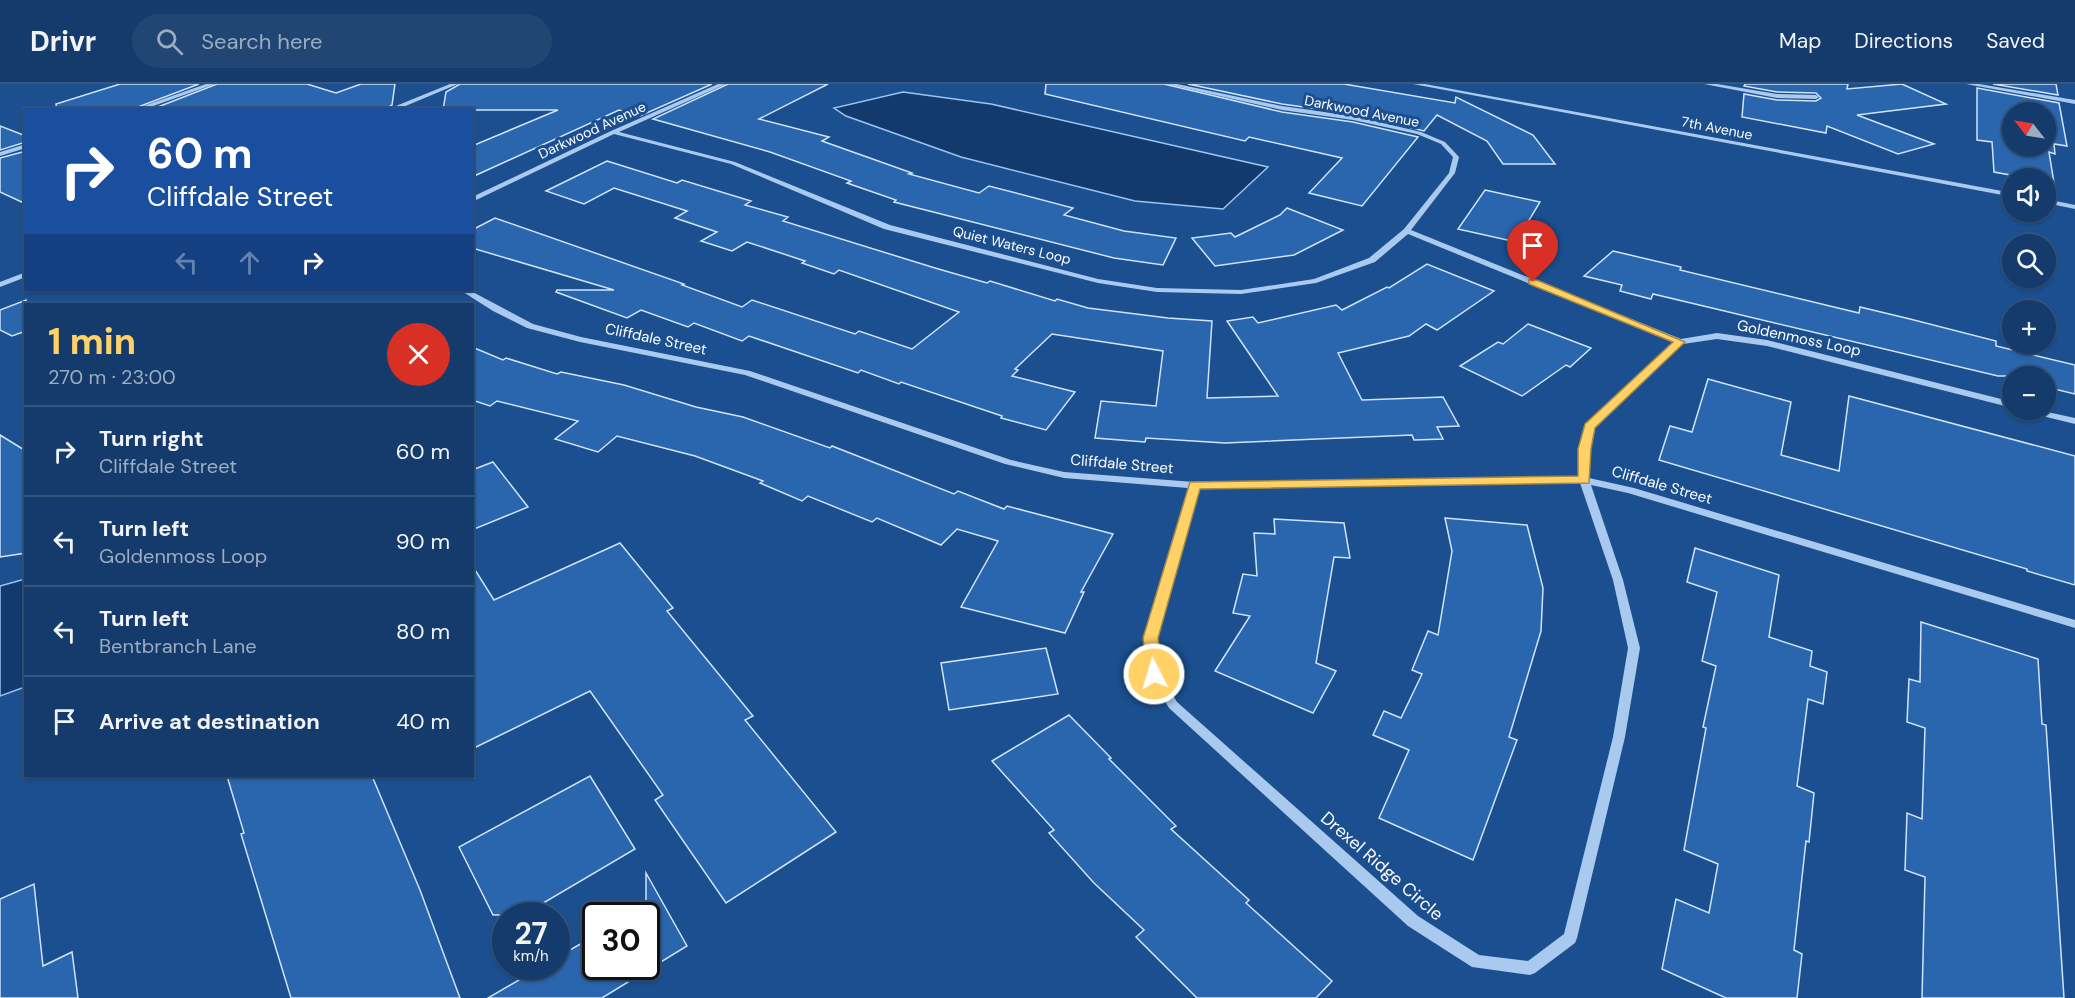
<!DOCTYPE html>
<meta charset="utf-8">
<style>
body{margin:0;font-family:"DM Sans",sans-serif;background:#214673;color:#f1f3f6;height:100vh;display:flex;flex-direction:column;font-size:22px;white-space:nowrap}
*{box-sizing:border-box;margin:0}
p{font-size:20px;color:#9dadc1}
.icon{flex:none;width:33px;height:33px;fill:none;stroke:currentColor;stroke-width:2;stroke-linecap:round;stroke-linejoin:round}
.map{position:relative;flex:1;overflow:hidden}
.side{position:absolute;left:24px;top:219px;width:450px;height:474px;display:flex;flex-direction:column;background:#143b6b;border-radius:0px;box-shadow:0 2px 4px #0004,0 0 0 2px #33557e}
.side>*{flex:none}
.hud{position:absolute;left:24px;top:24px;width:450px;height:183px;border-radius:0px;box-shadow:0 2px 4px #0004,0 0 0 2px #33557e;background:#1a4fa0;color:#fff;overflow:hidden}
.needle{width:39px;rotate:301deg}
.tools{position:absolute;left:2002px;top:18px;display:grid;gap:12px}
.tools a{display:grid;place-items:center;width:54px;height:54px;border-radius:50%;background:#143b6b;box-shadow:0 2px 4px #0004,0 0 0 2px #33557e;font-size:30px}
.speed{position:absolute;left:492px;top:818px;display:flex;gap:12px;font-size:30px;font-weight:700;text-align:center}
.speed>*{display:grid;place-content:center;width:78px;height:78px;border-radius:50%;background:#143b6b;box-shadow:0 2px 4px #0004,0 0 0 2px #33557e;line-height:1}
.speed small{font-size:15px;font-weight:400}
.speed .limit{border:3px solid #111;border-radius:9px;background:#fff;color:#111}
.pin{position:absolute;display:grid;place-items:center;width:51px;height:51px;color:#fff;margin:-62px -26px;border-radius:50% 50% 50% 0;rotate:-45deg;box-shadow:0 0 6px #0007}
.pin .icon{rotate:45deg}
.me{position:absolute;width:66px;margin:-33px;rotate:355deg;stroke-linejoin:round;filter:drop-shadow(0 0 4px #0008)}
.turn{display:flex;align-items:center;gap:21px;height:126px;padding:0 24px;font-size:27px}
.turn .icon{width:78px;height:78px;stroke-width:2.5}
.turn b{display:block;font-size:42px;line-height:51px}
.lanes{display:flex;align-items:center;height:57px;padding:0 24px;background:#0003;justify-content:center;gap:30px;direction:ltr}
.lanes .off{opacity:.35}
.round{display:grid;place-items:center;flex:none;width:63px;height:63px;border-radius:32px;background:#214673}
.head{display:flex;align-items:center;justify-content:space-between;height:102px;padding:0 24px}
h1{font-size:36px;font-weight:800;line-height:45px;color:#ffd166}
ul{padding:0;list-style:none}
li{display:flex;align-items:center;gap:18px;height:90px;padding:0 24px;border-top:2px solid #33557e}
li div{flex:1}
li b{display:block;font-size:22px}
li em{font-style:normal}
header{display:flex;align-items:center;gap:36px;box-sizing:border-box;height:84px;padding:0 30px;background:#143b6b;border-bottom:2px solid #33557e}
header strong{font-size:28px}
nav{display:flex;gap:33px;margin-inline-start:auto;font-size:21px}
.search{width:420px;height:54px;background:#214673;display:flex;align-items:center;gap:15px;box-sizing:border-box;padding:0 21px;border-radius:33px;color:#9dadc1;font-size:22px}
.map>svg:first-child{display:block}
.water{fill:#123a6d;stroke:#9cc4f0;stroke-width:1.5}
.building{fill:#2a66ad;stroke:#cfe3fa;stroke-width:1.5;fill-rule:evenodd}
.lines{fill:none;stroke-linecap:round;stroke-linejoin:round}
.minor{fill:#a9c9ee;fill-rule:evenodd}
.route{fill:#ffd166;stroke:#a68842;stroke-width:1.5}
.labels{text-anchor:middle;stroke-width:6;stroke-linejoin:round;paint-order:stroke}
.far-street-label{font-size:14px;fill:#fff;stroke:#1b4f8f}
.street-label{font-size:15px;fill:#fff;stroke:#1b4f8f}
.near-street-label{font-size:18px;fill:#fff;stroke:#1b4f8f}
</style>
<header>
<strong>Drivr</strong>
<div class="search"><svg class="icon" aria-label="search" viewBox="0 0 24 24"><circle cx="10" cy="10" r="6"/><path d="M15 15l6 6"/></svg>Search here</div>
<nav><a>Map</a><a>Directions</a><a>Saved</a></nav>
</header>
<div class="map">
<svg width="2075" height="914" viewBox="0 0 2075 914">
<rect width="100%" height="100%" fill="#1b4f8f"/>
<g class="water">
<polygon points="903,8 991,20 1268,83 1223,125 1135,117 961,73 846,32 834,24"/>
<polygon points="25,495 25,603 0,612 0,502"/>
</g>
<g class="building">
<polygon points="120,0 199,0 130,26 57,26 56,20"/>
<polygon points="217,0 307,0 336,9 361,0 395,0 392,21 384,26 150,26"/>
<polygon points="460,0 712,0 640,32 619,26 472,93 472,62 558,26 443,26 446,8"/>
<polygon points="728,0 828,0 759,35 829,53 822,57 912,89 909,90 979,109 989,102 1073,124 1064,131 1124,147 1176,154 1163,181 1114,174 894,118 896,116 847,99 851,97 770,68 653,35"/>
<polygon points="1046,0 1164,0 1282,28 1353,38 1418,53 1362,122 1309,109 1342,74 1249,53 1245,57 1045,10"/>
<polygon points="1188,0 1344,0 1455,19 1456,13 1533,51 1555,80 1503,80 1487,57 1437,31 1424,47 1354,30 1282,20"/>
<polygon points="1745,0 1848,0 1847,5 1902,0 1946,20 1857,31 1934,60 1898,70 1827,42 1826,49 1742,33 1744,10 1777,16 1816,17 1821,14 1816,9 1777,8 1744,2"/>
<polygon points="1993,0 2056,0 2058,11"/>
<path d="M 1977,4 L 2059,19 L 2067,62 L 2054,60 L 2055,70 L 2049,68 L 2054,99 L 2046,98 L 2046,94 L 2027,94 L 1994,88 L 1992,58 L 1977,56 ZM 2013,28 L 2046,28 L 2046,62 L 2013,62 Z"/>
<polygon points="0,42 26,52 26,58 0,66"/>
<polygon points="26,67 26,120 0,108 0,74"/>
<polygon points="607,77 677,99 682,96 751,117 745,121 788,133 783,137 935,184 987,199 990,197 1055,217 1057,215 1088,224 1168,234 1212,237 1207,314 1278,312 1227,237 1253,233 1258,239 1336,221 1342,226 1387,203 1389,204 1427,180 1494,207 1437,246 1426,240 1409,252 1338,269 1362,316 1443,313 1459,342 1437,343 1443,355 1414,356 1412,351 1225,359 1146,354 1145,358 1095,354 1101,317 1156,322 1163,267 1052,250 1015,285 1018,286 1012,292 1075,308 1046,346 1001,334 1002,332 901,298 899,300 861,286 858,289 749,252 742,257 694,239 688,243 641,226 627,234 556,208 557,206 614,206 472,164 472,146 495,134 684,200 682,201 742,223 752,216 855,250 859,247 912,265 959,228 839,186 834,190 802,179 805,177 747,158 732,167 701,157 717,148 675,134 687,127 614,104 584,120 546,107"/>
<polygon points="1485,106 1540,118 1516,158 1458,145"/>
<polygon points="1287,124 1343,146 1294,171 1215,182 1192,154 1231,149 1235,153 1280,131"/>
<polygon points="1613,167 1681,183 1680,186 1859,229 1860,223 1910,235 1996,257 1996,262 2075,281 2075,310 2046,303 2046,292 1998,292 1653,210 1651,215 1620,207 1622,201 1584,192"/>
<polygon points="26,216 26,247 12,252 0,246 0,226"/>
<polygon points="1528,240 1591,264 1570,283 1566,281 1522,312 1460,282 1498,258 1503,260"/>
<polygon points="472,263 503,276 506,274 557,290 561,288 624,301 696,323 743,333 830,364 832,362 954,410 958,407 1004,425 1007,422 1113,450 1081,508 1084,508 1065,549 961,523 998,457 957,445 941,461 877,434 872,438 808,412 802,417 760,399 763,397 695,372 617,352 598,368 555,355 578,337 497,317 490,322 472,316"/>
<polygon points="1708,295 1791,318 1781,371 1839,387 1849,312 2075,372 2075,501 2027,487 2027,485 1659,376 1670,342 1692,348"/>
<polygon points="0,351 26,367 26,469 0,473"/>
<polygon points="493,378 528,423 472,446 472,386"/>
<polygon points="1445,434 1527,441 1543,504 1541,547 1509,653 1517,656 1473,776 1379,734 1409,666 1373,651 1384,627 1401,634 1422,590 1412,586 1428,547 1438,551 1452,467"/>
<polygon points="1274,435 1344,439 1350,474 1334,473 1316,579 1336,587 1313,629 1215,587 1250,532 1233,529 1243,490 1257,492 1254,449 1275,450"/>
<polygon points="620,459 673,524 667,527 753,632 745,636 836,748 726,819 655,716 663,711 590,607 472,665 472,481 494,516"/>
<polygon points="1695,464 1779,491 1769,553 1812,567 1810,582 1827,588 1823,620 1808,615 1797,702 1814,709 1809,758 1806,757 1794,866 1802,870 1797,914 1726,914 1662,885 1676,815 1709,829 1718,780 1684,766 1706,644 1703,643 1716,582 1702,577 1717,508 1687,498"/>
<polygon points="1921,538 2038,575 2042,640 2046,641 2064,914 1922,914 1925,793 1905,786 1907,729 1922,735 1925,644 1907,638 1909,595 1920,598"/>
<polygon points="1046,564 1058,610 949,626 941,579"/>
<polygon points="1069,631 1111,674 1109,675 1176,742 1171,745 1249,816 1246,819 1332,897 1316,914 1197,914 1136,853 1144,846 1094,799 1049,749 1054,746 992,677"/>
<polygon points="227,692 372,692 420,806 460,914 291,914 241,750 244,749"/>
<polygon points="590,692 635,765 523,831 493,831 459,763"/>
<polygon points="646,789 687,862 602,914 488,914 543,882 556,882 556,874 596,851 596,882 646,882"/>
<polygon points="34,800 43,882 72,868 78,914 0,914 0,815"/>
</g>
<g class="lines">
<g class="minor">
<polygon points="206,0 215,0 142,26 132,26"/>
<polygon points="450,0 458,0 396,26 386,26"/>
<path d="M 718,0 L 726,0 L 619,48 L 735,78 L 890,141 L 1098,195 L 1157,204 L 1241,206 L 1314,195 L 1369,174 L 1404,145 L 1449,89 L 1453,73 L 1441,60 L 1417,50 L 1353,36 L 1282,26 L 1166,0 L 1177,0 L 1282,22 L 1353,32 L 1421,48 L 1445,58 L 1459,73 L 1455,89 L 1411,146 L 1681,255 L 1717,249 L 1767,256 L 2013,318 L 2013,324 L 1767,262 L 1717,255 L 1683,260 L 1593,344 L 1589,365 L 1589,394 L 1634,404 L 2075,536 L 2075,544 L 1628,409 L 1591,401 L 1623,496 L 1640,564 L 1625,653 L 1577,854 L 1575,859 L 1535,889 L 1530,891 L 1472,883 L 1408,842 L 1169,624 L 1150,593 L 1148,590 L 1145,554 L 1188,404 L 1064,394 L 1005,380 L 745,291 L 580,258 L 527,244 L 493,227 L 460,206 L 469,206 L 533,240 L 581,253 L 750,287 L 1011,376 L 1064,388 L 1194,398 L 1579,393 L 1579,365 L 1586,341 L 1674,259 L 1408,150 L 1375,178 L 1316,199 L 1241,210 L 1157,208 L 1098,199 L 884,145 L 731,80 L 614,50 L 472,118 L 472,113 L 611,47 ZM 1580,399 L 1613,496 L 1628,564 L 1613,653 L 1564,850 L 1528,877 L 1479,871 L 1418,832 L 1177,618 L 1160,590 L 1157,554 L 1198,404 Z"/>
<polygon points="1413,0 1425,0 2013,109 2013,113"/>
<polygon points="1704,0 1717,0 1777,10 1816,11 1819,13 1816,15 1777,14"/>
<polygon points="1966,0 1979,0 2075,16 2075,20"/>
<polygon points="26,60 26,64 0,72 0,68"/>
<polygon points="2046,115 2075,121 2075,125 2046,119"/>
<polygon points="26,188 26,193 0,203 0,198"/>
<polygon points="2024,326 2038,326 2075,334 2075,340 2026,328"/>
</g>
</g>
<polygon class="route" points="1529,196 1537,196 1685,258 1595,344 1591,365 1589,399 1200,405 1158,554 1162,590 1159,594 1148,594 1143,554 1190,398 1578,392 1578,365 1585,340 1673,258 1529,200"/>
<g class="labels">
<g class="far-street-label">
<text transform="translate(1362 27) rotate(11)" y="5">Darkwood Avenue</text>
<text transform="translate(1717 44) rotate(11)" y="5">7th Avenue</text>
<text transform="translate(592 46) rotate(-25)" y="5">Darkwood Avenue</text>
<text transform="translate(1012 161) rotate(14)" y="5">Quiet Waters Loop</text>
</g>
<g class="street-label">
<text transform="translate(1799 254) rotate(12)" y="5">Goldenmoss Loop</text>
<text transform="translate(656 255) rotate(12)" y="5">Cliffdale Street</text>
<text transform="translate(1122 380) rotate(5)" y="5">Cliffdale Street</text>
<text transform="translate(1662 401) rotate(16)" y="5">Cliffdale Street</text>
</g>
<g class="near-street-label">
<text transform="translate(1382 782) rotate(41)" y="6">Drexel Ridge Circle</text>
</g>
</g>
</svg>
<div class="tools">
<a><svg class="needle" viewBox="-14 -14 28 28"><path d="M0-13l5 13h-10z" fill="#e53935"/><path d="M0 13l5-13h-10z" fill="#9dadc1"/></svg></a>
<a><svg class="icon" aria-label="sound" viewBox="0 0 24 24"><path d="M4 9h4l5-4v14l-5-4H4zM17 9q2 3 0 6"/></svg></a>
<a><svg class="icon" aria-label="search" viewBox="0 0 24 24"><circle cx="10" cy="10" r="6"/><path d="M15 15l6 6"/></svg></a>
<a>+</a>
<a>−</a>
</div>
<div class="speed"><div>27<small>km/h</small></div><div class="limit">30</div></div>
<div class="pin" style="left:1533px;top:198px;background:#d93025"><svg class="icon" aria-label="arrive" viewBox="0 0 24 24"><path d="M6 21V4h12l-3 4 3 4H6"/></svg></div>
<svg class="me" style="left:1154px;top:590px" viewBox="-20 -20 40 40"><circle r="17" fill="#ffd166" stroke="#fff" stroke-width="3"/><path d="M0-11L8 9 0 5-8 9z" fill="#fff"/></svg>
<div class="hud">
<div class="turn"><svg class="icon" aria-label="right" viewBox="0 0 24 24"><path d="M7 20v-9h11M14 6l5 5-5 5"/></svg><div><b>60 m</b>Cliffdale Street</div></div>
<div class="lanes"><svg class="icon off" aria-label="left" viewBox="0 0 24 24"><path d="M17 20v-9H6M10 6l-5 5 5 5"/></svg><svg class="icon off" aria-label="ahead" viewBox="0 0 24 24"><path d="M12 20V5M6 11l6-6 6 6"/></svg><svg class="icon" aria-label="right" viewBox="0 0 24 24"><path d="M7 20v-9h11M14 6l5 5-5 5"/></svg></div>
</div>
<section class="side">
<div class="head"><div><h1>1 min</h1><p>270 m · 23:00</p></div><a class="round" style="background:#d93025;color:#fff"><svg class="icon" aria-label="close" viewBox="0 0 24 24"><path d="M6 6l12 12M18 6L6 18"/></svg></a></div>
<ul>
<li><svg class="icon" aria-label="right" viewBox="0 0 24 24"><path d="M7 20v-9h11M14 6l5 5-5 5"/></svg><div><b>Turn right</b><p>Cliffdale Street</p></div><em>60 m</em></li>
<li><svg class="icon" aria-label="left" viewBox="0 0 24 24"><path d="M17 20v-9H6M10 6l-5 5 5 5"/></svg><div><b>Turn left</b><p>Goldenmoss Loop</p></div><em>90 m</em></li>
<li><svg class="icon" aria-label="left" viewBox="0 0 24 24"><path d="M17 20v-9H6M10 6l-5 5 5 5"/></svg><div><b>Turn left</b><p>Bentbranch Lane</p></div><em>80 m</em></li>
<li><svg class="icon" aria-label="arrive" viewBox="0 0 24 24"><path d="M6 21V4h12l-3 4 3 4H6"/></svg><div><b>Arrive at destination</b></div><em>40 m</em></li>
</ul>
</section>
</div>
